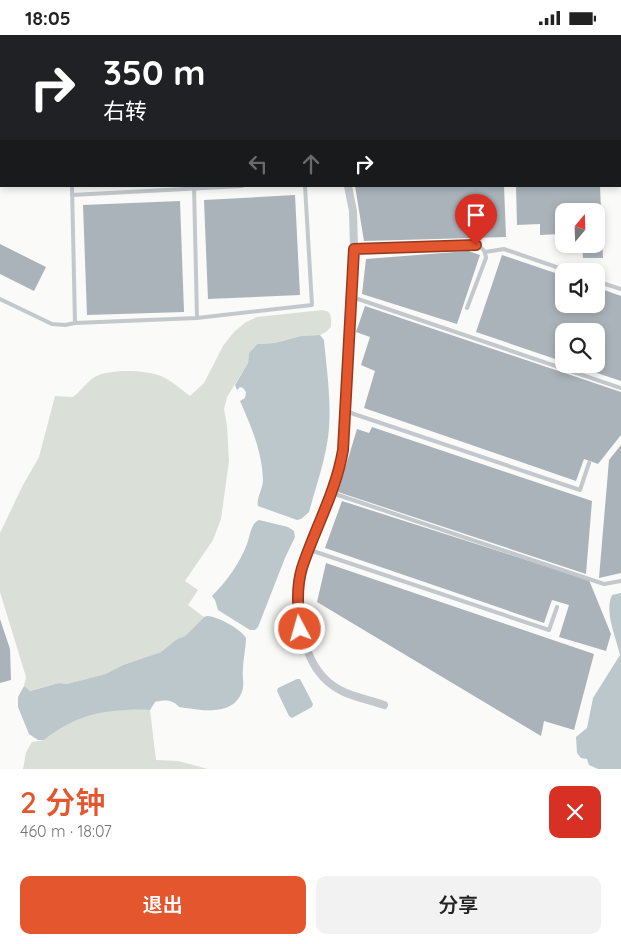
<!DOCTYPE html>
<html lang="zh">
<meta charset="utf-8">
<style>
body{margin:0;font-family:Quicksand,"Noto Sans SC",sans-serif;background:#f2f2f2;color:#222;height:100vh;display:flex;flex-direction:column;font-size:19px;white-space:nowrap}
*{box-sizing:border-box;margin:0}
p{font-size:16px;color:#767676}
.icon{flex:none;width:28px;height:28px;fill:none;stroke:currentColor;stroke-width:2;stroke-linecap:round;stroke-linejoin:round}
.map{position:relative;height:734px;overflow:hidden}
.sheet{display:flex;flex-direction:column;background:#fff;flex:1}
.sheet>*{flex:none}
.hud{position:absolute;left:0px;top:0px;width:621px;height:152px;box-shadow:0 2px 8px #0003;background:#202124;color:#fff;overflow:hidden}
.needle{width:32px;rotate:19deg}
.tools{position:absolute;left:555px;top:168px;display:grid;gap:10px}
.tools a{display:grid;place-items:center;width:50px;height:50px;border-radius:10px;background:#fff;box-shadow:0 2px 8px #0003;font-size:25px}
.pin{position:absolute;display:grid;place-items:center;width:42px;height:42px;color:#fff;margin:-51px -21px;border-radius:50% 50% 50% 0;rotate:-45deg;box-shadow:0 0 5px #0007}
.pin .icon{rotate:45deg}
.me{position:absolute;width:55px;margin:-28px;rotate:354deg;stroke-linejoin:round;filter:drop-shadow(0 0 4px #0008)}
.turn{display:flex;align-items:center;gap:18px;height:105px;padding:0 20px;font-size:22px}
.turn .icon{width:65px;height:65px;stroke-width:2.5}
.turn b{display:block;font-size:35px;line-height:42px}
.lanes{display:flex;align-items:center;height:48px;padding:0 20px;background:#0003;justify-content:center;gap:25px;direction:ltr}
.lanes .off{opacity:.35}
.round{display:grid;place-items:center;flex:none;width:52px;height:52px;border-radius:10px;background:#f2f2f2}
.overview{display:flex;align-items:center;justify-content:space-between;height:85px;padding:0 20px}
h1{font-size:30px;font-weight:600;line-height:38px;color:#e4572e}
.primary-button{display:flex;gap:10px;margin-top:auto;padding:10px 20px}
.primary-button a{flex:1;height:58px;border-radius:10px;background:#e4572e;color:#fff;font-size:20px;font-weight:600;line-height:58px;text-align:center}
.primary-button a+a{background:#f2f2f2;color:#222}
.status{display:flex;justify-content:space-between;align-items:center;height:35px;padding:0 25px;background:#fff;direction:ltr}
.status svg{height:14px;fill:currentColor}
.map>svg:first-child{display:block}
.green{fill:#dadfd7}
.water{fill:#bbc7cb}
.building{fill:#aab3b9}
.lines{fill:none;stroke-linecap:round;stroke-linejoin:round}
.secondary-casing{stroke:#b3babf;stroke-width:13}
.service{stroke:#c3c8cc;stroke-width:4}
.minor{stroke:#c3c8cc;stroke-width:8}
.secondary{stroke:#fff;stroke-width:11}
.route-casing{stroke:#94391e;stroke-width:12}
.route{stroke:#e4572e;stroke-width:9}
</style>
<div class="status"><b>18:05</b><svg viewBox="0 0 49 12"><path d="M0 12V9h3v3zM5 12V6h3v6zM10 12V3h3v9zM15 12V0h3v12zM26 1h20v11H26zM47 4h2v5h-2z"/></svg></div>
<div class="map">
<svg width="621" height="734" viewBox="0 0 621 734">
<rect width="100%" height="100%" fill="#fafaf8"/>
<g class="green">
<path d="M 323,275 C 333,277 331,284 331,292 L 326,297 L 320,300 L 301,301 L 275,308 L 257,309 L 249,318 L 248,328 L 227,362 L 224,374 L 227,391 L 229,426 L 221,484 L 213,505 L 185,546 L 198,555 L 188,570 L 204,582 L 185,601 L 177,604 L 161,617 L 123,630 L 107,639 L 67,649 L 59,648 L 29,656 L 24,651 L 26,642 L 0,557 L 0,498 L 23,450 L 39,422 L 55,361 L 73,362 C 80,357 86,348 93,343 C 108,333 145,335 161,341 C 172,346 181,354 190,361 L 204,348 L 223,311 L 234,297 L 246,287 L 257,282 Z"/>
<polygon points="120,675 150,675 156,725 178,726 208,734 23,734 26,717 32,707 44,705 59,693 74,685 99,677"/>
</g>
<g class="water">
<path d="M 320,300 L 324,305 C 327,339 333,375 327,409 C 323,432 315,455 309,477 L 301,484 L 297,485 L 258,471 C 256,463 263,454 263,445 C 262,416 251,391 240,366 L 245,363 L 246,357 L 243,353 L 240,352 L 237,355 L 235,350 L 248,328 L 249,318 L 257,309 L 275,308 L 301,301 Z"/>
<path d="M 259,485 L 288,492 L 294,496 L 295,502 L 285,523 L 258,592 L 255,595 L 250,595 L 218,575 L 215,565 L 212,561 C 226,547 240,528 247,509 C 250,501 251,488 259,485 Z"/>
<path d="M 621,558 L 621,734 L 598,734 L 589,730 L 587,724 L 581,723 L 577,718 L 576,702 L 587,693 L 593,663 L 620,620 C 616,602 604,577 612,560 Z"/>
<path d="M 207,581 C 217,581 241,594 246,603 C 246,613 243,624 243,634 C 242,640 244,647 243,653 C 236,683 200,675 179,672 C 172,664 164,665 155,667 L 150,675 C 107,674 78,678 44,705 L 38,705 L 29,699 L 18,672 L 18,662 L 24,651 L 30,656 L 59,648 L 67,649 L 106,639 L 123,630 L 161,617 L 177,604 L 185,601 L 204,582 Z"/>
<polygon points="297,644 300,644 313,669 312,672 292,683 289,681 277,656 278,653"/>
</g>
<g class="building">
<polygon points="355,151 504,151 506,202 364,206"/>
<polygon points="516,151 600,151 603,223 583,223 582,209 596,209 596,176 564,176 564,206 562,206 561,199 540,200 540,189 517,190"/>
<polygon points="295,160 300,260 208,264 204,165"/>
<polygon points="180,166 184,277 87,280 83,170"/>
<polygon points="0,209 46,232 34,256 0,239"/>
<polygon points="468,216 480,220 457,289 362,259 366,224"/>
<polygon points="502,220 564,241 564,269 596,269 596,252 621,261 621,346 570,329 596,329 596,296 564,296 564,327 476,297"/>
<polygon points="365,271 621,357 621,400 598,429 584,424 576,446 364,373 375,336 361,330 370,302 356,297"/>
<polygon points="372,392 592,466 586,539 338,457 357,394 369,398"/>
<polygon points="621,410 621,538 599,543 609,425"/>
<polygon points="342,466 589,545 611,599 606,616 559,602 569,570 552,565 544,588 325,513"/>
<polygon points="326,528 594,619 574,695 544,686 541,701 317,567"/>
<polygon points="0,584 10,614 11,645 0,648"/>
</g>
<g class="lines">
<g class="secondary-casing">
<g id="secondary">
<polyline points="502,1 527,0"/>
<polyline points="0,22 1,22"/>
</g>
</g>
<g class="service">
<polyline points="0,36 1,34"/>
<polyline points="72,151 75,288 197,283 312,270 305,151"/>
<polyline points="194,151 197,283"/>
<polyline points="72,160 242,151"/>
<path d="M 354,214 L 476,210 C 483,213 485,215 486,223 L 467,273"/>
<polyline points="485,217 504,214 568,236"/>
<polyline points="596,246 621,254"/>
<polyline points="352,262 621,353"/>
<polyline points="0,264 52,289 65,290 75,288"/>
<polyline points="345,376 580,455 589,428"/>
<polyline points="332,458 604,549 621,546"/>
<polyline points="310,515 549,595 557,572"/>
</g>
<path class="minor" d="M 348,151 L 353,176 L 354,214 L 343,415 C 337,447 325,475 314,505 C 310,515 305,524 302,534 C 295,558 297,584 305,608 C 311,629 321,645 340,655 C 352,662 371,665 384,670"/>
<use href="#secondary" class="secondary"/>
</g>
<g class="lines">
<g class="route-casing">
<path id="route" d="M 300,594 C 298,574 296,553 302,533 C 315,493 336,457 343,415 L 354,214 L 476,210"/>
</g>
<use href="#route" class="route"/>
</g>
</svg>
<div class="tools">
<a><svg class="needle" viewBox="-14 -14 28 28"><path d="M0-13l5 13h-10z" fill="#e53935"/><path d="M0 13l5-13h-10z" fill="#767676"/></svg></a>
<a><svg class="icon" aria-label="sound" viewBox="0 0 24 24"><path d="M4 9h4l5-4v14l-5-4H4zM17 9q2 3 0 6"/></svg></a>
<a><svg class="icon" aria-label="search" viewBox="0 0 24 24"><circle cx="10" cy="10" r="6"/><path d="M15 15l6 6"/></svg></a>
</div>
<div class="pin" style="left:476px;top:210px;background:#d93025"><svg class="icon" aria-label="arrive" viewBox="0 0 24 24"><path d="M6 21V4h12l-3 4 3 4H6"/></svg></div>
<svg class="me" style="left:300px;top:594px" viewBox="-20 -20 40 40"><circle r="17" fill="#e4572e" stroke="#fff" stroke-width="3"/><path d="M0-11L8 9 0 5-8 9z" fill="#fff"/></svg>
<div class="hud">
<div class="turn"><svg class="icon" aria-label="right" viewBox="0 0 24 24"><path d="M7 20v-9h11M14 6l5 5-5 5"/></svg><div><b>350 m</b>右转</div></div>
<div class="lanes"><svg class="icon off" aria-label="left" viewBox="0 0 24 24"><path d="M17 20v-9H6M10 6l-5 5 5 5"/></svg><svg class="icon off" aria-label="ahead" viewBox="0 0 24 24"><path d="M12 20V5M6 11l6-6 6 6"/></svg><svg class="icon" aria-label="right" viewBox="0 0 24 24"><path d="M7 20v-9h11M14 6l5 5-5 5"/></svg></div>
</div>
</div>
<section class="sheet">
<div class="overview"><div><h1>2 分钟</h1><p>460 m · 18:07</p></div><a class="round" style="background:#d93025;color:#fff"><svg class="icon" aria-label="close" viewBox="0 0 24 24"><path d="M6 6l12 12M18 6L6 18"/></svg></a></div>
<div class="primary-button"><a>退出</a><a>分享</a></div>
</section>
